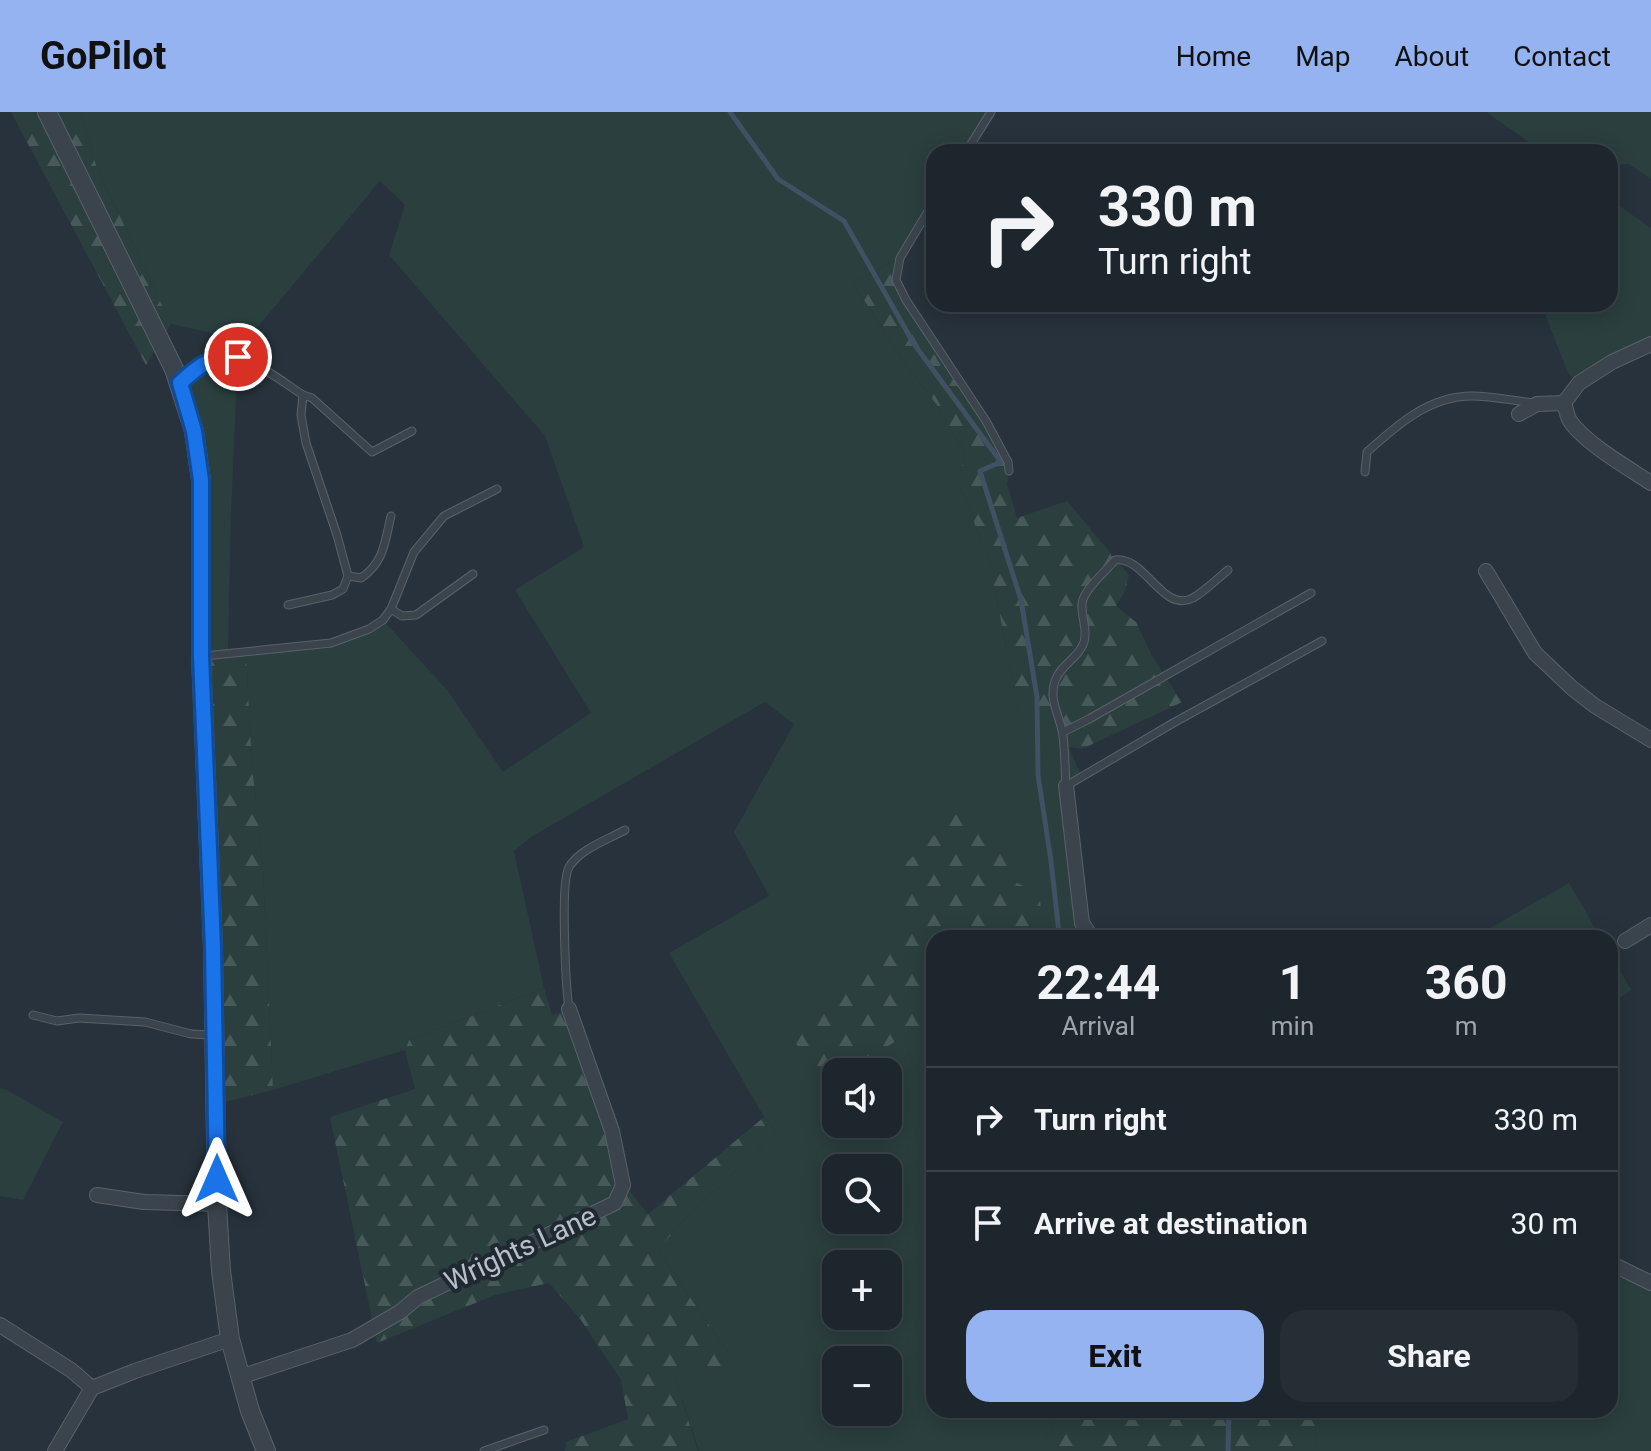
<!DOCTYPE html>
<meta charset="utf-8">
<style>
body{margin:0;font-family:Roboto,sans-serif;background:#252e35;color:#f1f3f6;height:100vh;display:flex;flex-direction:column;font-size:30px;white-space:nowrap}
*{box-sizing:border-box;margin:0}
p{font-size:26px;color:#a0a5aa}
.icon{flex:none;width:44px;height:44px;fill:none;stroke:currentColor;stroke-width:2;stroke-linecap:round;stroke-linejoin:round}
.map{position:relative;flex:1;overflow:hidden}
.side{position:absolute;left:926px;top:818px;width:692px;height:488px;display:flex;flex-direction:column;background:#1d262d;border-radius:24px;box-shadow:0 4px 20px #0003,0 0 0 2px #3b4349}
.side>*{flex:none}
.hud{position:absolute;left:926px;top:32px;width:692px;height:168px;border-radius:24px;box-shadow:0 4px 20px #0003,0 0 0 2px #3b4349;background:#1d262d;color:#f1f3f6;overflow:hidden}
.buttons{position:absolute;left:822px;top:946px;display:grid;gap:16px}
.buttons a{display:grid;place-items:center;width:80px;height:80px;border-radius:16px;background:#1d262d;box-shadow:0 4px 20px #0003,0 0 0 2px #3b4349;font-size:40px}
.pin{position:absolute;display:grid;place-items:center;width:68px;height:68px;color:#fff;margin:-34px;border:4px solid #fff;border-radius:50%;box-shadow:0 2px 8px #0007}
.me{position:absolute;width:88px;margin:-44px;rotate:0deg;stroke-linejoin:round;filter:drop-shadow(0 0 6px #0008)}
.turn{display:flex;align-items:center;gap:28px;height:168px;padding:0 40px;font-size:36px}
.turn .icon{width:104px;height:104px;stroke-width:2.5}
.turn b{display:block;font-size:56px;line-height:68px}
.eta{display:flex;justify-content:space-evenly;align-items:center;height:136px;text-align:center}
.eta b{font-size:48px;font-weight:700;line-height:56px}
.button{display:flex;gap:16px;margin-top:auto;padding:16px 40px}
.button a{flex:1;height:92px;border-radius:24px;background:#95b2f1;color:#111;font-size:32px;font-weight:700;line-height:92px;text-align:center}
.button a+a{background:#252e35;color:#f1f3f6}
ul{padding:0;list-style:none}
li{display:flex;align-items:center;gap:24px;height:104px;padding:0 40px;border-top:2px solid #3b4349}
li div{flex:1}
li b{display:block;font-size:30px}
li em{font-style:normal}
header{display:flex;align-items:center;gap:48px;box-sizing:border-box;height:112px;padding:0 40px;background:#95b2f1;color:#111}
header strong{font-size:38px}
nav{display:flex;gap:44px;margin-inline-start:auto;font-size:28px}
.map>svg:first-child{display:block}
.green{fill:#2a3f3e;fill-rule:evenodd}
.forest{fill:url(#forest-firs)}
.lines{fill:none;stroke-linecap:round;stroke-linejoin:round}
.stream{stroke:#3f5163;stroke-width:5}
.service-casing{stroke:#59626b;stroke-width:9}
.minor-casing{stroke:#59626b;stroke-width:16}
.tertiary-casing{stroke:#59626b;stroke-width:20}
.service{stroke:#3b444d;stroke-width:7}
.minor{stroke:#3b444d;stroke-width:14}
.tertiary{stroke:#3b444d;stroke-width:18}
.route-casing{stroke:#114b97;stroke-width:20}
.route{stroke:#1a73e8;stroke-width:14}
.labels{text-anchor:middle;stroke-width:8;stroke-linejoin:round;paint-order:stroke}
.street-label{font-size:28px;fill:#b7bfc8;stroke:#202932}
</style>
<header>
<strong>GoPilot</strong>
<nav><a>Home</a><a>Map</a><a>About</a><a>Contact</a></nav>
</header>
<div class="map">
<svg width="1651" height="1339" viewBox="0 0 1651 1339">
<defs>
<pattern id="forest-firs" width="22" height="20" patternUnits="userSpaceOnUse" patternTransform="scale(2)"><rect width="22" height="20" fill="#2a3f3e"/><path d="M5 1l3.5 6h-7zM16 11l3.5 6h-7z" fill="#475958"/></pattern>
</defs>
<rect width="100%" height="100%" fill="#27323c"/>
<g class="green">
<path d="M 79,0 L 991,0 L 966,40 L 934,40 L 934,89 L 900,146 L 853,171 L 905,252 L 936,292 L 965,341 L 958,369 L 990,452 L 1018,597 L 1063,620 L 1081,664 L 1066,674 L 1082,811 L 1092,826 L 934,826 L 934,1211 L 931,1212 L 934,1213 L 934,1298 L 1082,1298 L 1058,1303 L 1041,1335 L 1041,1339 L 699,1339 L 675,1266 L 732,1252 L 727,1239 L 665,1149 L 659,1138 L 679,1113 L 777,1019 L 764,1005 L 669,841 L 769,784 L 734,720 L 794,612 L 765,590 L 531,725 L 514,739 L 544,876 L 409,928 L 405,938 L 273,978 L 263,758 L 252,652 L 246,540 L 331,531 L 383,508 L 448,579 L 503,660 L 591,601 L 515,478 L 584,435 L 545,324 L 389,143 L 405,93 L 380,69 L 246,229 L 171,212 L 97,56 ZM 836,960 L 888,960 L 888,1012 L 836,1012 ZM 836,1056 L 888,1056 L 888,1108 L 836,1108 ZM 836,1152 L 888,1152 L 888,1204 L 836,1204 ZM 836,1248 L 888,1248 L 888,1300 L 836,1300 Z"/>
<polygon points="1486,0 1651,0 1651,67 1629,52 1610,53 1610,40 1543,40"/>
<polygon points="1610,87 1651,116 1651,232 1579,271 1568,261 1541,192 1610,192"/>
<polygon points="238,245 231,402 228,541 201,544 202,421 180,271 201,252"/>
<polygon points="1569,771 1601,826 1472,826"/>
<polygon points="1610,841 1631,878 1610,893"/>
<polygon points="0,976 7,978 63,1010 23,1088 0,1084"/>
<polygon points="1610,1151 1651,1171 1651,1339 1317,1339 1314,1298 1610,1298"/>
</g>
<g class="forest">
<polygon points="11,0 79,0 97,56 171,212 146,253"/>
<polygon points="900,146 897,168 986,309 1009,359 1007,372 1017,406 1067,389 1129,463 1125,479 1116,494 1136,510 1152,544 1182,590 1082,637 1064,634 1063,620 1043,615 1018,597 990,452 958,369 965,341 936,292 905,252 853,171"/>
<polygon points="246,540 252,652 263,758 273,978 217,992 201,544"/>
<polygon points="956,702 995,723 1013,769 1039,781 1045,826 934,826 934,905 847,960 836,960 836,967 830,971 784,918 907,821 898,759"/>
<polygon points="544,876 552,903 569,897 623,1071 648,1102 764,1005 777,1019 679,1113 659,1138 665,1149 727,1239 733,1253 675,1266 698,1339 565,1339 566,1330 628,1307 621,1268 581,1208 549,1171 495,1183 377,1231 330,1005 415,977 405,938 409,928"/>
<polygon points="1082,1298 1314,1298 1317,1339 1041,1339 1041,1335 1058,1303"/>
</g>
<g class="lines">
<g class="stream">
<polyline points="730,0 778,67 844,109 914,232 1001,350 980,359 1021,488 1037,585 1038,663 1051,749 1059,821 1063,826"/>
<polyline points="1228,1339 1229,1298"/>
</g>
<g class="service-casing">
<g id="service">
<polyline points="966,40 991,0"/>
<polyline points="934,89 900,146 896,168 906,188 986,309 1008,350 1009,359"/>
<path d="M 181,270 C 187,264 193,257 200,253 C 237,230 273,264 303,283 L 312,286 L 372,340 L 412,319"/>
<path d="M 1365,360 L 1367,340 C 1397,313 1429,284 1472,284 C 1493,284 1514,289 1535,291"/>
<path d="M 348,464 L 361,466 C 384,451 385,429 391,404"/>
<polyline points="288,493 332,483 343,477 348,464 337,423 306,331 301,303 303,283"/>
<polyline points="391,497 402,504 416,503 473,462"/>
<polyline points="204,544 331,531 369,517 383,508 391,497 414,440 444,404 497,377"/>
<polyline points="1063,620 1089,607 1311,481"/>
<path d="M 1066,674 C 1065,657 1065,641 1063,624 C 1061,606 1048,588 1055,569 C 1060,553 1079,546 1084,530 C 1088,517 1081,505 1082,492 C 1083,478 1106,459 1115,448 C 1146,444 1162,502 1193,486 C 1205,479 1217,467 1228,458"/>
<polyline points="1066,674 1175,610 1322,529"/>
<path d="M 569,897 C 566,875 560,770 569,755 C 580,737 607,728 625,718"/>
<polyline points="33,903 57,909 79,906 145,910 191,922 212,923"/>
<polyline points="484,1339 544,1318"/>
</g>
</g>
<g class="minor-casing">
<g id="minor">
<path d="M 1651,232 L 1612,250 L 1579,271 L 1564,291 C 1566,296 1567,304 1570,309 C 1585,331 1628,356 1651,371"/>
<polyline points="1519,302 1537,292 1564,291"/>
<polyline points="1486,459 1535,541 1572,576 1595,594 1651,628"/>
<polyline points="1066,674 1082,811 1092,826"/>
<polyline points="1625,829 1651,813"/>
<polyline points="97,1083 144,1090 217,1092"/>
<polyline points="1610,1151 1651,1171"/>
<polyline points="0,1213 71,1258 92,1276"/>
<polyline points="240,1265 352,1228 400,1200 418,1185 615,1091 623,1073 612,1019 569,897"/>
<polyline points="55,1339 92,1276 135,1259 230,1227"/>
</g>
</g>
<g class="tertiary-casing">
<polyline id="tertiary" points="47,0 174,257 194,319 201,368 201,544 213,835 217,1092 221,1159 230,1227 250,1299 266,1339"/>
</g>
<use href="#service" class="service"/>
<use href="#minor" class="minor"/>
<use href="#tertiary" class="tertiary"/>
</g>
<g class="lines">
<g class="route-casing">
<path id="route" d="M 217,1067 L 213,835 L 201,544 L 201,368 L 194,319 L 180,271 C 201,252 208,246 238,245"/>
</g>
<use href="#route" class="route"/>
</g>
<g class="labels">
<g class="street-label">
<text transform="translate(520 1136) rotate(-25)" y="10">Wrights Lane</text>
</g>
</g>
</svg>
<div class="buttons">
<a><svg class="icon" aria-label="sound" viewBox="0 0 24 24"><path d="M4 9h4l5-4v14l-5-4H4zM17 9q2 3 0 6"/></svg></a>
<a><svg class="icon" aria-label="search" viewBox="0 0 24 24"><circle cx="10" cy="10" r="6"/><path d="M15 15l6 6"/></svg></a>
<a>+</a>
<a>−</a>
</div>
<div class="pin" style="left:238px;top:245px;background:#d93025"><svg class="icon" aria-label="arrive" viewBox="0 0 24 24"><path d="M6 21V4h12l-3 4 3 4H6"/></svg></div>
<svg class="me" style="left:217px;top:1067px" viewBox="-20 -20 40 40"><path d="M0-17L14 15 0 8-14 15z" fill="#1a73e8" stroke="#fff" stroke-width="4"/></svg>
<div class="hud">
<div class="turn"><svg class="icon" aria-label="right" viewBox="0 0 24 24"><path d="M7 20v-9h11M14 6l5 5-5 5"/></svg><div><b>330 m</b>Turn right</div></div>
</div>
<section class="side">
<div class="eta">
<div><b>22:44</b><p>Arrival</p></div>
<div><b>1</b><p>min</p></div>
<div><b>360</b><p>m</p></div>
</div>
<ul>
<li><svg class="icon" aria-label="right" viewBox="0 0 24 24"><path d="M7 20v-9h11M14 6l5 5-5 5"/></svg><div><b>Turn right</b></div><em>330 m</em></li>
<li><svg class="icon" aria-label="arrive" viewBox="0 0 24 24"><path d="M6 21V4h12l-3 4 3 4H6"/></svg><div><b>Arrive at destination</b></div><em>30 m</em></li>
</ul>
<div class="button"><a>Exit</a><a>Share</a></div>
</section>
</div>
